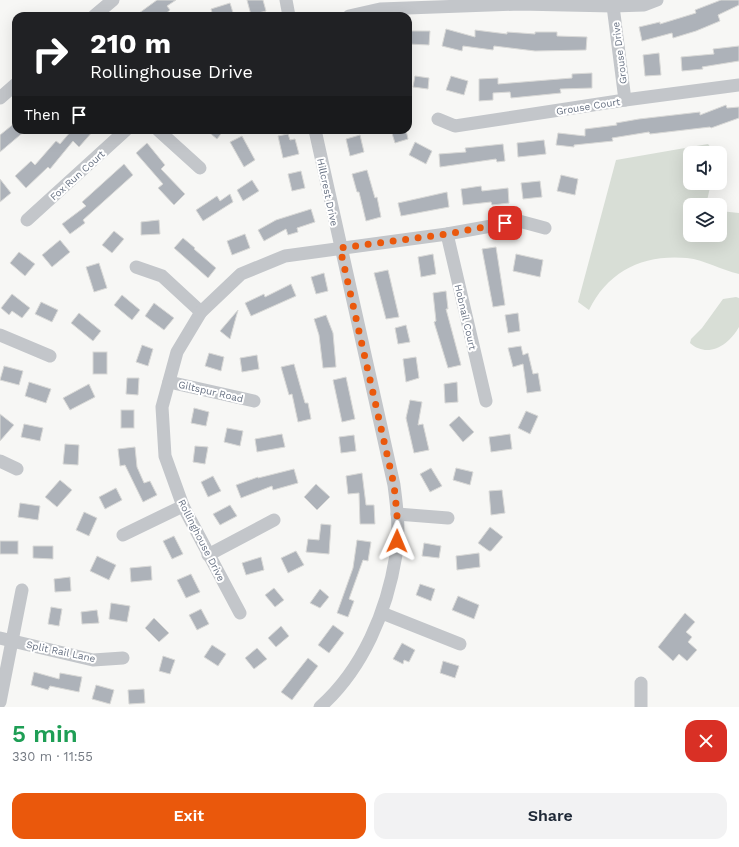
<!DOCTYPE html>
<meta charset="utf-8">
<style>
body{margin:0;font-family:"Work Sans",sans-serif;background:#f2f2f3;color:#1f2937;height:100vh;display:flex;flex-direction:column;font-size:15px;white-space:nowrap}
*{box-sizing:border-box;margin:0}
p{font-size:13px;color:#747a83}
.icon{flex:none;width:22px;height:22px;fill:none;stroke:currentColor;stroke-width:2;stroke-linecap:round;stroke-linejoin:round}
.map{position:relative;height:707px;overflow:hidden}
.side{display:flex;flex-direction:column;background:#fff;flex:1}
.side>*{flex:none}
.hud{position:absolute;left:12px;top:12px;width:400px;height:122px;border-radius:12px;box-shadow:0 4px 16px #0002;background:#202124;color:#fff;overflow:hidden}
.buttons{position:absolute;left:683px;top:146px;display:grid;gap:8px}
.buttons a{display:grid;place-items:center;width:44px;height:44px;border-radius:8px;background:#fff;box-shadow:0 4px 16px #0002;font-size:20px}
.pin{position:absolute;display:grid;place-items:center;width:34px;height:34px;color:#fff;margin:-17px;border-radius:8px;box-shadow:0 2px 6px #0006}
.me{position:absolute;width:44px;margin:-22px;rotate:1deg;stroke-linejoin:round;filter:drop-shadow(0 0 3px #0008)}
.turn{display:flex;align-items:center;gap:14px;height:84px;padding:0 12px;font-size:18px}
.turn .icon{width:52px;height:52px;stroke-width:2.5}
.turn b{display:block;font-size:28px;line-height:34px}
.then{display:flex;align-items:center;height:38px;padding:0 12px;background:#0003;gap:8px;font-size:15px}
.round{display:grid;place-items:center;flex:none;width:42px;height:42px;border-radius:12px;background:#f2f2f3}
.summary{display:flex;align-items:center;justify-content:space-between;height:68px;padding:0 12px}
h1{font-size:24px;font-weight:600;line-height:30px;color:#1e9e55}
.button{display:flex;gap:8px;margin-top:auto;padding:8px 12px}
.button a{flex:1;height:46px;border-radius:12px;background:#ea580c;color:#fff;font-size:16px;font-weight:600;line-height:46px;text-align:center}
.button a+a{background:#f2f2f3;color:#1f2937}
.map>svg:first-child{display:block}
.green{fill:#d8ded6}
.building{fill:#adb2b9;stroke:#d9d9d7}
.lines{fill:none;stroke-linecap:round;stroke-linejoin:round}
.minor{stroke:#c3c6ca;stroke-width:13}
.route{stroke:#ea580c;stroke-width:7;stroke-dasharray:0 12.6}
.labels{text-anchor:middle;stroke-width:4;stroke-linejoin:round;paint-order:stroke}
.street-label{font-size:10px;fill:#697384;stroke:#fff}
</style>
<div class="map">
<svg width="739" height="707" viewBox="0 0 739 707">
<rect width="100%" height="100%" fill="#f7f7f5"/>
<g class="green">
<path d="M 708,144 L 715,153 L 690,153 L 690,183 L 711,183 L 706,205 L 690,205 L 690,235 L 720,235 L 720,211 L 739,213 L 739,274 C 721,270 705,260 687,258 C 643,254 608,271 589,310 L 578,302 L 616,160 Z"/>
<path d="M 736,297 L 739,298 L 739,327 C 729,345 708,359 690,343 L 691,339 L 702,328 L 723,299 Z"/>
</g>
<g class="building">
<polygon points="157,0 176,0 167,6 170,10 163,16 135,16"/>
<polygon points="247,0 263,0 266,11 251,15"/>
<polygon points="721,0 739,0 739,5 718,15 720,21 696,31 673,38 672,33 642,41 639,27 660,22 660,24 696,13 695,10"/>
<polygon points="230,3 234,16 213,16 211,9"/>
<polygon points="446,29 475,37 475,30 507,34 507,32 535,34 535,32 557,32 557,36 587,37 586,50 535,51 494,46 493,50 463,46 462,51 442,46"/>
<polygon points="408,31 430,31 429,45 408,44"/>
<polygon points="739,46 739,61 702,67 703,69 682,71 681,57 714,54 713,49"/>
<polygon points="659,53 661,75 645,76 643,55"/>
<polygon points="592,73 592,88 560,89 561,93 511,98 510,92 493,93 493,100 479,101 479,79 498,78 498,84 572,78 572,74"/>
<polygon points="415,76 429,78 428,89 413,87"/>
<polygon points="451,76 468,81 464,95 446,90"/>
<polygon points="726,105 727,108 739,107 739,118 711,128 710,127 650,134 649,132 612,138 613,141 574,145 574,147 556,145 558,133 585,136 585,129 617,125 616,123 639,119 700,112 700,115"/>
<polygon points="16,122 16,130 26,130 0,152 0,135"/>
<polygon points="72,130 94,130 79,147 73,141 50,169 48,167 26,188 15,176 31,161 35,165 56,141 60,144"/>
<polygon points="206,130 224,130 217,139"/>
<polygon points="391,130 406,130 408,139 395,143"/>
<polygon points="288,134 290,140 295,139 299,154 283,158 278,136"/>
<polygon points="360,135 364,152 350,156 346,139"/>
<polygon points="242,136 255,160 244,167 230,142"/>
<polygon points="544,140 546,154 518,157 517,143"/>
<polygon points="415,142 432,151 426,164 409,155"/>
<polygon points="147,143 165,165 161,169 185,194 174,205 158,188 163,184 136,153"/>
<polygon points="503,144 505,161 497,162 496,159 440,167 439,154 466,152 465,148"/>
<polygon points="124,164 133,175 83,220 85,223 70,234 62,224 86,206 82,202"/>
<polygon points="367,170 375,198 377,197 381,217 366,221 359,192 357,192 352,174"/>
<polygon points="301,171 305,188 292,191 288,174"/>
<polygon points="561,175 578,179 575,195 557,191"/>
<polygon points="0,179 11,193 0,202"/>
<polygon points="252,180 259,191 243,201 237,190"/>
<polygon points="540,181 542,197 523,199 521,183"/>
<polygon points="481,186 482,191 508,188 509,203 492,205 491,202 463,205 461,189"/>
<polygon points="447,192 449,207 401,216 398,203"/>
<polygon points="230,194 233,202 203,221 196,210 217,196 220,201"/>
<polygon points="311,209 315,222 297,228 298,232 288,235 286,229 264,241 258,230 276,220"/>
<polygon points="159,220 160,234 141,235 141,222"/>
<polygon points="114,231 124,239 112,253 102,245"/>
<polygon points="245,234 250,248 232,255 227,241"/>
<polygon points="183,238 195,248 194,249 216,268 208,278 174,248"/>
<polygon points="60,240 70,252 52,267 42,255"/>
<polygon points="496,247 505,305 493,307 482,249"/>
<polygon points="19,252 35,264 25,276 10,263"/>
<polygon points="433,254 436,274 421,277 418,257"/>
<polygon points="516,254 543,260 540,277 513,271"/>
<polygon points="99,263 107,288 94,292 86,267"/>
<polygon points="388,270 399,317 386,319 374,273"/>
<polygon points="324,273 328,291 316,294 311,277"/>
<polygon points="291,284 296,296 251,316 245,303 264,294 265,297"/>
<polygon points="446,291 448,309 446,309 461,365 448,368 434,322 436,321 433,293"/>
<polygon points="12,294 30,308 22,318 12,311 9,315 1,308"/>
<polygon points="122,295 140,310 132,320 114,305"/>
<polygon points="41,302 58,310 52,322 35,314"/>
<polygon points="154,303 174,318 164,330 145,316"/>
<polygon points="238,310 230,339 220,331"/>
<polygon points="79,313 101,331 93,341 71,323"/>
<polygon points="518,313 520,331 508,333 505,315"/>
<polygon points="326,315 333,333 336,367 323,368 319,335 314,319"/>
<polygon points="406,325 410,342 398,344 395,328"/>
<polygon points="142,345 153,349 148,366 136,362"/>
<polygon points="521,346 523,355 528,353 533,374 538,373 541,391 527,393 523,364 513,367 508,348"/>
<rect x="93" y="352" width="14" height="22"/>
<polygon points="209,353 224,357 221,371 205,366"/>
<polygon points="257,355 259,369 242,372 240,358"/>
<polygon points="416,357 419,378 406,382 403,359"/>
<polygon points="294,364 305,403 308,403 311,419 298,422 292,394 289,395 281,367"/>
<polygon points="4,366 23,371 19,385 0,380"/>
<polygon points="346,377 355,419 342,422 333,380"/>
<polygon points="127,378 139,378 138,395 126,394"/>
<polygon points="29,382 51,389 46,403 25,396"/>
<polygon points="457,382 458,402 445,403 444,384"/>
<polygon points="89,384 95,397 70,410 63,398"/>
<polygon points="410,400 422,402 418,425 423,424 429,450 414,453 406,418"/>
<polygon points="194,408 209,412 206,426 191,423"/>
<rect x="121" y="410" width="13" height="18"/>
<polygon points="526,411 538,416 530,434 518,428"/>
<polygon points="0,414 14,425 0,441"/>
<polygon points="459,416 474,432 463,442 449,425"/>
<polygon points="24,424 43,428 40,441 21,437"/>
<polygon points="227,428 243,431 240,446 224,442"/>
<polygon points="282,434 285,447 257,452 255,439"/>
<polygon points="510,434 512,449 491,452 489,437"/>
<polygon points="354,435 356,451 341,453 339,437"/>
<polygon points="65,444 79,445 78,465 63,464"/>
<polygon points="195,446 208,447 205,464 193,462"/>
<polygon points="135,447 137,467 144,483 150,481 157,495 143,502 125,465 120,466 118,449"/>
<polygon points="431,468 442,486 430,492 420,474"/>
<polygon points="456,468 473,472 470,485 453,480"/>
<polygon points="294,469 298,483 273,490 272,486 241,498 236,485 258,477 258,478"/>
<polygon points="362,473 366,505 374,505 375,524 360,524 359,493 348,494 346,476"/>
<polygon points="213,476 221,491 208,497 201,482"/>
<polygon points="60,480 72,490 57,507 45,497"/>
<polygon points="316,484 330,497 317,510 304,497"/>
<polygon points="116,488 122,500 105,509 99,497"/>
<polygon points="502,490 505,513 491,515 489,491"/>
<polygon points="20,503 40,506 38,520 18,517"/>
<polygon points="230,505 237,516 220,525 213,514"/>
<polygon points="84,512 97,518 89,536 76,530"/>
<polygon points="321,524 331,525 329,554 306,552 308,539 319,540"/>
<polygon points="490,527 503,537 491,551 489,551 478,543"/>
<polygon points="174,536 183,554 172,559 163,541"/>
<polygon points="357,540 371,542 368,561 363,560 349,599 354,601 348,617 337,613 353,568"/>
<rect x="0" y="541" width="18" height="13"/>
<polygon points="424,543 441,546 439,558 422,556"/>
<polygon points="33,546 53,546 53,559 33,558"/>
<polygon points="296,551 304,565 288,573 281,558"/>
<polygon points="479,553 480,567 457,570 456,556"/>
<polygon points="97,556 116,565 109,580 90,571"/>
<polygon points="261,557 264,570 246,575 242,563"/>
<polygon points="151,566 152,580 131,582 130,568"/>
<polygon points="191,574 200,592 186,598 177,580"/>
<polygon points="70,577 71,591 55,592 54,579"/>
<polygon points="420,584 435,589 431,601 416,595"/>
<polygon points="274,588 284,600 275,607 265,595"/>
<polygon points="320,589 329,597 320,608 310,603"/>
<polygon points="458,596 479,605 474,619 452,610"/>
<polygon points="111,603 130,606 127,622 109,619"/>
<polygon points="51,607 62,609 59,626 48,624"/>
<polygon points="201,609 209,624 197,630 189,615"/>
<polygon points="97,610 99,623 82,624 81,612"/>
<polygon points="685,613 695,622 686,632 692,637 688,642 697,650 687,661 679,654 673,661 658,647"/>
<polygon points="154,618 169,633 159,642 145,628"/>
<polygon points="333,625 344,633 329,653 318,645"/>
<polygon points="281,626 289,636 276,647 268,638"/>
<polygon points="402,643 415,650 409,662 404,660 403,664 393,659"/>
<polygon points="212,645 226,654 218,666 204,657"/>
<polygon points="257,648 267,659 254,669 245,658"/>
<polygon points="163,656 175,660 170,674 159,671"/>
<polygon points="308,658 318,666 292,700 281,692"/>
<polygon points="443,661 459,666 455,678 440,673"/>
<polygon points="34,672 59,679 60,673 82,677 79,692 50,686 48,690 31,685"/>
<polygon points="96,685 114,690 110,704 92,699"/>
<polygon points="144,689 145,703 129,704 128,690"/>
</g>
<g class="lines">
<g class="minor">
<polyline points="286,0 289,16"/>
<polyline points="613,6 625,100"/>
<polyline points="94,16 113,0"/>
<polyline points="349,16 380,9 519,4 613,6 644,5 657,0"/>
<polyline points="0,98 16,84"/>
<polyline points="438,119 455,126 625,100 739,85"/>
<polyline points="158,130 200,168"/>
<path d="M 315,130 L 394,485 C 397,508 400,532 396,555 C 387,611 363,669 320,707"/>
<polyline points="27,220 126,130"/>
<polyline points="447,234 486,401"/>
<polyline points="136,267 162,276 201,312"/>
<polyline points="0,335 50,356"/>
<polyline points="169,382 254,401"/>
<polyline points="0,461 17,469"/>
<polyline points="397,514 448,518"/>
<polyline points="123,535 183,506"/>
<polyline points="208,555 274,520"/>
<polyline points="240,613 183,506 165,456 162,407 177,352 201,312 241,274 285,256 447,234 519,221 545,228"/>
<polyline points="382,613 460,644"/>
<polyline points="0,638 93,660 123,658"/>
<polyline points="0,702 22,590"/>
<polyline points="641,707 641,683"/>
</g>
</g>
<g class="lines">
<polyline class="route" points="397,541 397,514 394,485 340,248 447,234 505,223"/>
</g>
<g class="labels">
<g class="street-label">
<text transform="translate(619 53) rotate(-97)" y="4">Grouse Drive</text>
<text transform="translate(588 106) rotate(-9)" y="4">Grouse Court</text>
<text transform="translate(77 175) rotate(-42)" y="4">Fox Run Court</text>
<text transform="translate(328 192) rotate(78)" y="4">Hillcrest Drive</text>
<text transform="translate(466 317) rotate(77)" y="4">Hobnail Court</text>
<text transform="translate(211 391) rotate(13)" y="4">Giltspur Road</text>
<text transform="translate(202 540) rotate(63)" y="4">Rollinghouse Drive</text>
<text transform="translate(61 651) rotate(12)" y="4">Split Rail Lane</text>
</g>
</g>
</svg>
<div class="buttons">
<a><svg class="icon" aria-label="sound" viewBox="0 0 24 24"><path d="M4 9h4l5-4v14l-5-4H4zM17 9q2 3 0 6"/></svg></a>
<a><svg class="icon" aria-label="layers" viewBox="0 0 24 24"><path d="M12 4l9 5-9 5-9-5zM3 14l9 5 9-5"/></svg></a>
</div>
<div class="pin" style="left:505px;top:223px;background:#d93025"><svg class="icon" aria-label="arrive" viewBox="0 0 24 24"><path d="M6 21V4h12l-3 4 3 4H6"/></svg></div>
<svg class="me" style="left:397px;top:541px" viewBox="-20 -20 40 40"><path d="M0-17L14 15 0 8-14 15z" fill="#ea580c" stroke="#fff" stroke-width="4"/></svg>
<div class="hud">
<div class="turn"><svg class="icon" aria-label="right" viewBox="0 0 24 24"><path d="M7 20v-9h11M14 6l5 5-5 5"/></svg><div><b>210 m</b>Rollinghouse Drive</div></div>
<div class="then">Then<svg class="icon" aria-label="arrive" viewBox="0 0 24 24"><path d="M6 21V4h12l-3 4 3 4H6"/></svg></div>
</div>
</div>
<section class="side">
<div class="summary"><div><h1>5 min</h1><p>330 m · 11:55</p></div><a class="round" style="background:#d93025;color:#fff"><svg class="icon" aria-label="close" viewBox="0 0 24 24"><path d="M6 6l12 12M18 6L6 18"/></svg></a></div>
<div class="button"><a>Exit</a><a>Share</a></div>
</section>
